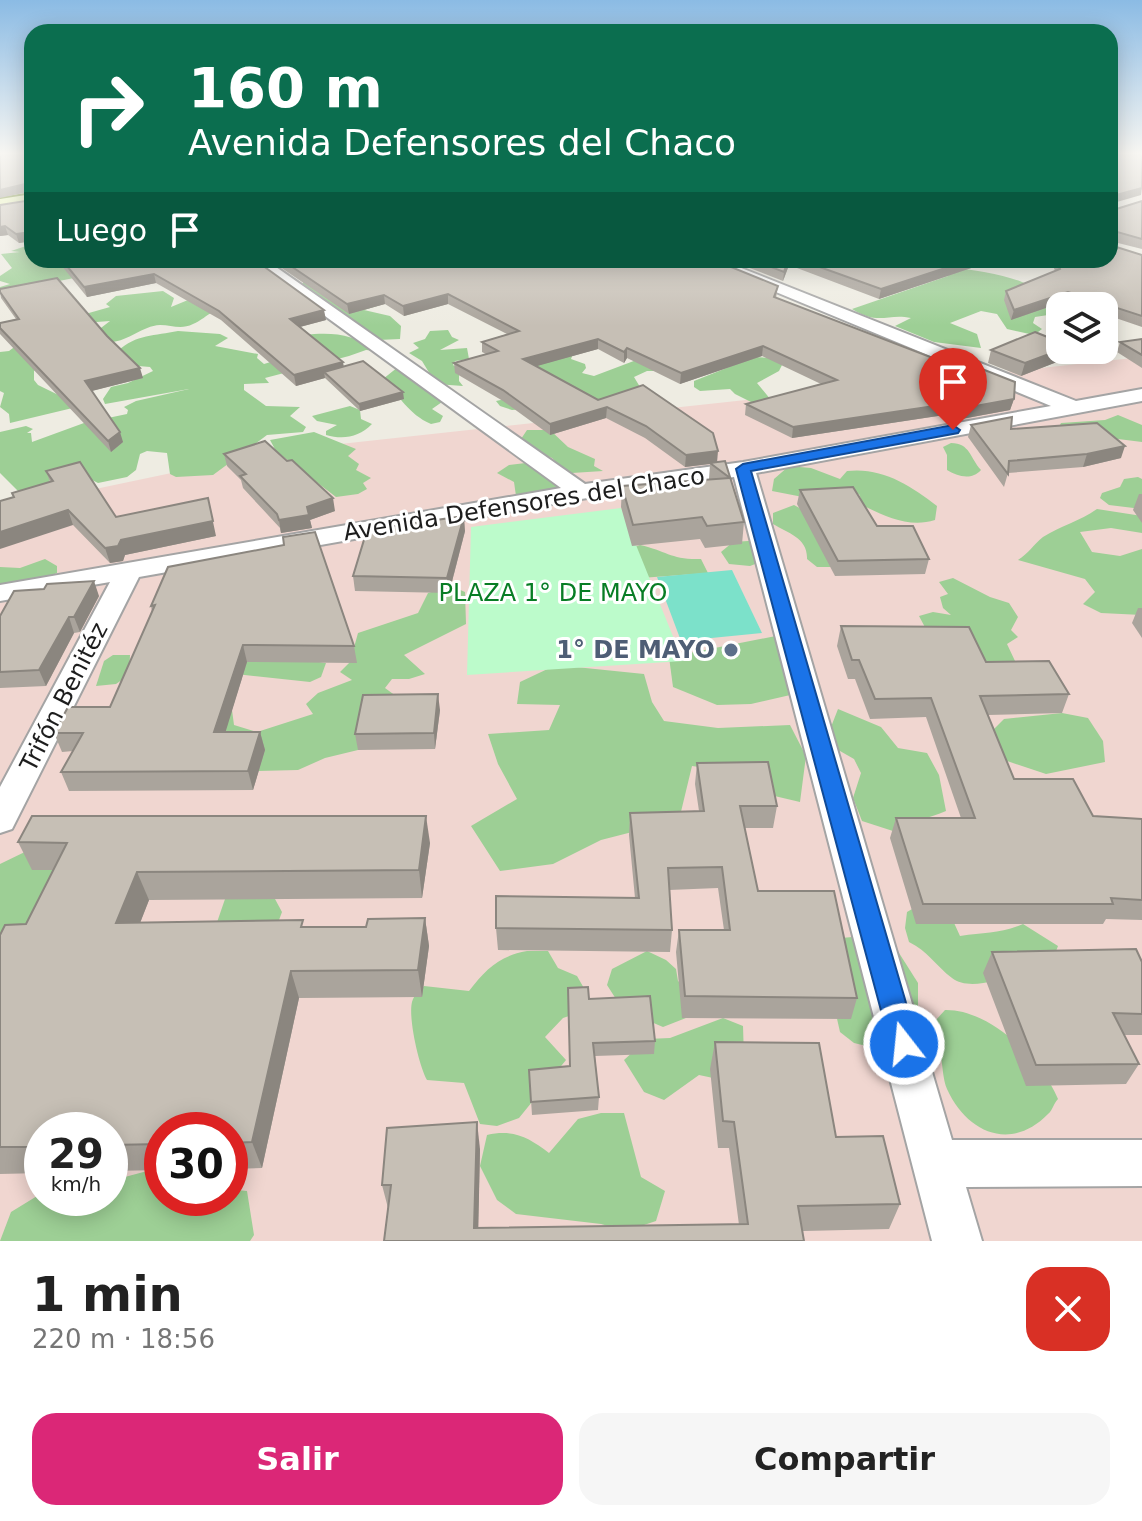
<!DOCTYPE html>
<html lang="es">
<meta charset="utf-8">
<style>
body{margin:0;font-family:"DejaVu Sans",sans-serif;background:#f6f6f6;color:#222;height:100vh;display:flex;flex-direction:column;font-size:30px;white-space:nowrap}
*{box-sizing:border-box;margin:0}
p{font-size:26px;color:#767676}
.icon{flex:none;width:44px;height:44px;fill:none;stroke:currentColor;stroke-width:2;stroke-linecap:round;stroke-linejoin:round}
.map{position:relative;height:1241px;overflow:hidden}
.details{display:flex;flex-direction:column;background:#fff;flex:1}
.details>*{flex:none}
.hud{position:absolute;left:24px;top:24px;width:1094px;height:244px;border-radius:24px;box-shadow:0 4px 20px #0003;background:#0b6e4f;color:#fff;overflow:hidden}
.tools{position:absolute;left:1046px;top:292px;display:grid;gap:16px}
.tools a{display:grid;place-items:center;width:72px;height:72px;border-radius:16px;background:#fff;box-shadow:0 4px 20px #0003;font-size:40px}
.speed{position:absolute;left:24px;top:1112px;display:flex;gap:16px;font-size:40px;font-weight:700;text-align:center}
.speed>*{display:grid;place-content:center;width:104px;height:104px;border-radius:50%;background:#fff;box-shadow:0 4px 20px #0003;line-height:1}
.speed small{font-size:20px;font-weight:400}
.speed .limit{border:12px solid #d22;background:#fff;color:#111}
.pin{position:absolute;display:grid;place-items:center;width:68px;height:68px;color:#fff;margin:-82px -34px;border-radius:50% 50% 50% 0;rotate:-45deg;box-shadow:0 0 8px #0007}
.pin .icon{rotate:45deg}
.me{position:absolute;width:88px;margin:-44px;rotate:344deg;stroke-linejoin:round;filter:drop-shadow(0 0 6px #0008)}
.turn{display:flex;align-items:center;gap:28px;height:168px;padding:0 32px;font-size:36px}
.turn .icon{width:104px;height:104px;stroke-width:2.5}
.turn b{display:block;font-size:56px;line-height:68px}
.then{display:flex;align-items:center;height:76px;padding:0 32px;background:#0003;gap:16px;font-size:30px}
.round{display:grid;place-items:center;flex:none;width:84px;height:84px;border-radius:24px;background:#f6f6f6}
.head{display:flex;align-items:center;justify-content:space-between;height:136px;padding:0 32px}
h1{font-size:48px;font-weight:700;line-height:60px}
.primary-button{display:flex;gap:16px;margin-top:auto;padding:16px 32px}
.primary-button a{flex:1;height:92px;border-radius:24px;background:#db2777;color:#fff;font-size:32px;font-weight:700;line-height:92px;text-align:center}
.primary-button a+a{background:#f6f6f6;color:#222}
.map>svg:first-child{display:block}
.commercial{fill:#f0d6d0;fill-rule:evenodd}
.forest{fill:#9dcf95}
.park{fill:#bcfbcb}
.pitch{fill:#7ce1ca}
.lines{fill:none;stroke-linecap:round;stroke-linejoin:round}
.street-casing{stroke:#a4a4a4;stroke-width:4}
.secondary-casing{stroke:#567601;stroke-width:4}
.street{fill:#fff;fill-rule:evenodd}
.secondary{fill:#ecfbb3;fill-rule:evenodd}
.wall{fill:#aaa49c}
.shaded-wall{fill:#8b867f}
.building{fill:#c6bfb5;stroke:#8b867f;stroke-width:2}
.route{fill:#1a73e8;stroke:#114b97;stroke-width:2}
.service-dot{fill:#5c6f8a;stroke:#fff;stroke-width:3}
.labels{text-anchor:middle;stroke-width:6;stroke-linejoin:round;paint-order:stroke}
.street-label{font-size:24px;fill:#1d1d1d;stroke:#fff}
.park-label{font-size:24px;fill:#087d25;stroke:#fff}
.service-label{font-size:24px;font-weight:bold;fill:#4e5e75;stroke:#fff;text-anchor:end}
</style>
<div class="map">
<svg width="1142" height="1241" viewBox="0 0 1142 1241">
<rect width="100%" height="100%" fill="#eeece2"/>
<path class="commercial" d="M 1142,357 L 1142,1241 L 0,1241 L 0,509 L 276,451 ZM 42,1130 L 110,1130 L 110,1198 L 42,1198 ZM 162,1130 L 230,1130 L 230,1198 L 162,1198 Z"/>
<g class="forest">
<polygon points="32,244 32,260 164,260 59,281 12,296 0,293 0,287 10,284 0,281 0,276 12,268 1,254 20,252 11,251"/>
<path d="M 953,268 C 972,269 1005,275 1022,282 C 1043,290 1049,300 1074,306 L 1060,306 L 1060,310 L 1054,308 L 1048,315 L 1035,317 L 1033,323 L 1042,329 L 1034,335 L 1007,329 L 997,314 L 981,311 L 950,323 L 977,334 L 981,348 L 934,342 L 895,326 L 911,318 C 887,313 879,326 852,309 L 948,276 Z"/>
<polygon points="303,279 393,301 364,310 390,316 401,326 400,339 378,340 303,289"/>
<path d="M 163,291 L 174,298 L 171,307 L 188,300 L 215,311 C 206,315 201,321 193,324 C 181,330 172,325 160,325 C 142,326 129,341 111,342 L 97,331 L 110,321 L 43,326 L 110,307 L 106,304 L 116,296 Z"/>
<polygon points="448,330 452,337 459,340 440,350 467,348 469,359 455,361 453,365 459,369 459,381 463,386 436,384 422,361 409,353 419,348 413,343 425,339 430,331"/>
<path d="M 178,331 L 220,334 L 228,338 L 215,346 L 258,354 L 257,358 L 264,364 L 300,353 L 304,335 C 334,332 352,334 378,351 L 366,350 L 349,356 L 265,378 L 269,383 L 244,384 L 244,390 L 266,406 L 300,407 L 290,416 L 306,427 L 303,432 L 267,435 L 213,475 L 176,477 L 170,474 L 167,453 L 147,451 L 140,454 L 136,470 L 127,477 L 98,483 L 84,476 L 49,479 L 51,485 L 24,497 L 0,473 L 0,432 L 26,426 L 33,429 L 27,433 L 31,433 L 32,442 L 84,423 L 127,414 L 128,410 L 124,407 L 136,401 L 189,389 L 105,404 L 103,399 L 111,387 L 128,383 L 153,371 L 150,367 L 127,365 L 118,351 C 136,334 155,336 178,331 Z"/>
<polygon points="21,342 39,366 34,371 34,380 38,385 81,406 10,423 9,414 0,407 4,393 0,391 0,352 9,351"/>
<polygon points="573,354 571,359 585,364 586,368 582,373 594,376 647,356 657,371 647,371 634,377 640,387 656,400 512,410 500,406 496,401 515,397 545,375 532,359"/>
<polygon points="754,357 771,358 783,363 779,371 757,383 771,400 765,409 735,394 730,389 700,391 694,387 694,381"/>
<path d="M 398,367 L 440,396 L 442,402 L 432,409 L 443,416 L 440,422 L 431,424 C 408,414 400,396 383,379 Z"/>
<path d="M 350,406 L 360,410 L 361,419 L 372,424 C 359,437 344,440 326,435 L 326,431 L 337,425 L 317,421 L 312,416 Z"/>
<polygon points="1118,415 1142,425 1142,442 1118,439 1107,442 1059,427 1061,423 1105,420"/>
<polygon points="527,430 550,430 568,447 595,459 594,466 603,471 572,473 563,469 552,458 525,446 521,439"/>
<polygon points="314,432 356,449 348,456 359,464 356,470 371,478 363,483 367,489 358,494 336,497 276,451 270,440"/>
<path d="M 951,443 C 970,443 970,458 981,470 C 971,481 957,476 947,470 L 947,455 L 943,447 Z"/>
<polygon points="534,462 569,490 525,498 516,496 514,482 497,473 509,465"/>
<path d="M 789,466 L 811,468 L 840,479 L 847,471 C 882,467 910,485 937,506 L 935,520 C 910,528 886,517 864,506 L 859,494 L 829,490 L 808,498 L 772,491 L 774,479 Z"/>
<polygon points="1138,477 1142,479 1142,509 1109,505 1100,498 1102,493 1120,487 1124,479"/>
<path d="M 794,505 L 805,511 L 838,567 L 817,567 L 807,559 C 808,538 788,533 773,524 L 773,513 Z"/>
<path d="M 1097,509 L 1142,516 L 1142,533 L 1111,528 L 1080,532 L 1092,552 L 1120,556 L 1142,549 L 1142,615 L 1101,613 L 1083,604 L 1095,592 L 1085,579 L 1018,560 C 1028,554 1034,544 1043,537 C 1060,526 1080,521 1097,509 Z"/>
<polygon points="763,540 763,561 750,566 729,564 721,552 733,542"/>
<path d="M 640,545 C 667,551 671,560 701,559 L 708,573 L 641,578 L 625,550 Z"/>
<polygon points="45,559 57,566 57,573 35,583 0,586 0,567 20,568"/>
<polygon points="953,578 990,597 1009,603 1018,617 1011,630 1018,637 1007,644 1015,661 985,665 927,631 919,616 933,612 951,615 943,608 940,597 948,594 939,582"/>
<polygon points="451,586 465,592 466,624 404,655 425,674 409,679 392,679 385,688 400,699 365,718 358,750 325,758 298,770 258,771 189,711 232,710 234,725 257,732 313,714 306,704 318,693 352,680 340,672 350,662 358,633 418,613 428,593"/>
<polygon points="781,635 799,693 751,704 717,705 673,687 669,657"/>
<polygon points="206,646 326,663 321,677 310,682 208,671"/>
<polygon points="113,655 130,655 129,675 116,684 96,686 104,661"/>
<polygon points="556,665 644,674 652,702 664,721 718,728 790,725 806,756 800,802 766,794 741,773 692,766 679,820 601,840 553,864 500,871 471,826 517,799 498,764 488,734 549,730 560,705 517,704 520,682"/>
<path d="M 838,709 L 881,727 L 898,748 L 927,753 L 939,775 L 946,811 C 927,819 913,820 896,832 L 862,821 L 853,798 L 861,773 L 854,759 L 833,747 L 831,727 Z"/>
<polygon points="1062,713 1088,718 1103,741 1105,762 1046,774 998,758 985,738 1004,719"/>
<polygon points="33,848 76,851 0,1039 0,864"/>
<polygon points="260,887 275,899 282,912 276,928 214,931 225,899"/>
<path d="M 926,901 L 950,914 L 960,936 C 985,932 1000,934 1023,924 L 1058,946 L 1053,959 C 1029,968 975,996 952,978 C 936,966 928,951 909,942 L 905,928 L 907,912 Z"/>
<polygon points="887,934 918,983 918,1025 895,1053 854,1043 840,1032 833,1001 841,938"/>
<path d="M 527,951 L 548,951 L 558,968 L 577,976 L 585,990 L 581,1012 L 563,1018 L 545,1037 L 566,1060 L 519,1118 L 497,1126 L 480,1124 L 464,1083 L 427,1080 C 419,1066 408,1018 412,1002 C 414,995 419,991 424,986 L 469,991 C 486,969 499,956 527,951 Z"/>
<polygon points="647,951 666,960 676,969 678,981 703,1003 686,1018 663,1027 623,1010 607,985 612,969"/>
<path d="M 945,1010 C 990,1009 1041,1059 1058,1099 C 1053,1104 1053,1110 1048,1114 C 1011,1152 967,1133 947,1089 C 943,1080 943,1068 941,1058 L 926,1046 L 926,1031 Z"/>
<polygon points="723,1018 743,1026 744,1058 718,1079 699,1075 664,1100 644,1092 624,1060 647,1039 670,1038"/>
<path d="M 601,1113 L 624,1113 L 641,1177 L 665,1191 L 656,1221 L 626,1231 L 601,1224 L 516,1214 L 497,1200 L 480,1166 L 487,1135 C 514,1129 529,1138 549,1153 L 578,1119 Z"/>
<polygon points="162,1167 162,1198 230,1198 230,1177 237,1190 247,1191 254,1235 250,1241 0,1241 11,1212 42,1193 42,1198 110,1198 110,1181"/>
</g>
<polygon class="park" points="621,508 683,661 467,675 471,527"/>
<polygon class="pitch" points="732,570 762,633 681,641 657,577"/>
<g class="lines">
<g class="street-casing">
<polygon id="street" points="248,260 266,260 585,484 743,462 1051,406 699,260 721,260 1076,401 1142,389 1142,401 756,473 952,1140 1142,1140 1142,1186 966,1187 982,1241 932,1241 734,477 581,499 139,577 12,829 0,833 0,787 110,582 0,601 0,585 561,488"/>
</g>
<g class="secondary-casing">
<polygon id="secondary" points="32,194 32,206 0,211 0,199"/>
</g>
<use href="#street" class="street"/>
<use href="#secondary" class="secondary"/>
</g>
<g class="wall">
<polygon points="1142,201 1142,249 1110,241 1110,245 1142,255 1142,327 1104,314 1104,306 1080,306 1066,301 1011,320 1004,300 1006,291 1055,271 1051,260 1110,260 1110,207 1113,210"/>
<polygon points="0,205 32,241 19,243 8,235 0,236"/>
<polygon points="57,260 255,260 326,320 300,327 344,367 404,399 360,411 325,378 296,386 221,320 156,283 87,297"/>
<polygon points="270,260 714,260 778,286 776,298 1014,399 1010,410 956,420 951,414 792,438 745,415 746,404 821,384 762,356 680,384 627,358 624,363 598,349 536,366 717,462 725,461 744,522 742,544 705,548 700,539 632,546 621,507 622,486 709,479 710,464 685,467 645,438 606,418 550,435 503,401 455,373 454,363 486,354 482,352 482,342 507,334 448,304 404,316 385,304 349,314"/>
<polygon points="729,260 995,260 879,299 789,265 783,281"/>
<polygon points="0,292 143,378 91,391 123,442 111,452 0,334 0,323 16,319 1,298"/>
<polygon points="1142,339 1142,368 1117,352 1120,342"/>
<polygon points="991,350 1070,350 1067,358 1021,376 988,363"/>
<polygon points="971,425 1011,429 1121,458 1083,467 1008,473 1004,487 968,437"/>
<polygon points="224,454 335,511 310,520 312,528 281,533 280,528 243,488 241,480 227,466"/>
<polygon points="46,471 116,517 216,536 125,555 123,561 110,563 73,525 13,497 50,482"/>
<polygon points="800,490 877,526 929,559 925,574 835,576 797,504"/>
<polygon points="1139,494 1142,494 1142,523 1133,510"/>
<polygon points="465,531 449,593 355,591 353,576"/>
<polygon points="168,567 354,646 357,663 247,662 225,732 260,732 265,750 253,790 69,791 61,772 73,751 62,752 54,733 110,707 152,612 151,606"/>
<polygon points="99,596 80,632 74,633 46,686 0,688 0,616"/>
<polygon points="1138,608 1142,608 1142,638 1132,623"/>
<polygon points="841,626 986,662 1069,694 1062,713 988,715 1014,779 1093,816 1142,819 1142,920 1106,919 1103,924 916,924 890,838 896,818 961,818 926,717 870,719 855,679 848,679 837,646"/>
<polygon points="440,710 435,749 358,750 355,734"/>
<polygon points="697,763 777,806 773,828 745,828 758,891 857,998 851,1019 682,1018 676,952 679,930 724,930 718,888 669,890 672,930 670,952 498,950 496,928 635,898 629,835 630,813 699,811 695,784"/>
<polygon points="18,842 430,843 422,898 149,900 140,923 305,927 366,927 425,918 429,946 422,997 299,998 262,1168 230,1169 230,1130 162,1130 162,1170 110,1171 110,1130 42,1130 42,1173 0,1174 0,935 26,924 53,870 32,870"/>
<polygon points="992,952 1142,962 1142,1035 1124,1035 1139,1064 1126,1084 1026,1086 983,973"/>
<polygon points="589,999 655,1041 654,1054 595,1056 599,1097 598,1110 532,1115 529,1070 569,1066"/>
<polygon points="715,1042 836,1137 900,1204 889,1229 384,1241 388,1208 382,1185 480,1149 478,1228 739,1225 729,1148 718,1148 710,1069"/>
</g>
<g class="shaded-wall">
<polygon points="29,183 32,191 0,198 0,190"/>
<polygon points="1142,188 1141,195 1110,204 1112,196"/>
<polygon points="5,226 8,235 0,236 0,227"/>
<polygon points="32,232 32,241 19,243 16,234"/>
<polygon points="788,260 789,265 783,281 784,272"/>
<polygon points="970,260 995,260 879,299 881,289"/>
<polygon points="154,274 156,283 87,297 84,287"/>
<polygon points="1068,292 1066,301 1011,320 1014,310"/>
<polygon points="448,294 448,304 404,316 403,306"/>
<polygon points="384,295 385,304 349,314 347,304"/>
<polygon points="324,310 326,320 292,329 290,319"/>
<polygon points="598,339 598,349 523,370 523,359"/>
<polygon points="763,346 762,356 680,384 681,373"/>
<polygon points="627,348 627,358 624,363 624,352"/>
<polygon points="1060,350 1070,350 1067,358 1021,376 1025,363"/>
<polygon points="343,362 345,373 324,372 325,378 296,386 294,375"/>
<polygon points="140,368 143,378 88,392 85,381"/>
<polygon points="403,392 404,399 360,411 359,404"/>
<polygon points="1014,399 1010,410 956,420 959,409"/>
<polygon points="954,403 951,414 792,438 793,427"/>
<polygon points="607,407 606,418 550,435 550,424"/>
<polygon points="120,432 123,442 111,452 108,441"/>
<polygon points="1125,446 1121,458 1083,467 1087,454"/>
<polygon points="718,451 717,463 685,467 686,455"/>
<polygon points="208,498 216,536 125,555 123,561 110,563 105,548"/>
<polygon points="333,498 335,511 310,520 312,528 281,533 279,520 307,507"/>
<polygon points="68,510 73,525 0,549 0,532"/>
<polygon points="464,516 465,531 449,593 447,578"/>
<polygon points="94,581 99,596 80,632 74,617"/>
<polygon points="69,617 74,633 46,686 39,670"/>
<polygon points="243,645 247,662 220,750 214,732"/>
<polygon points="438,694 440,710 435,749 434,733"/>
<polygon points="260,732 265,750 253,790 248,771"/>
<polygon points="426,816 430,843 422,898 419,870"/>
<polygon points="137,872 149,900 129,951 116,923"/>
<polygon points="425,918 429,946 422,997 418,970"/>
<polygon points="291,971 299,998 262,1168 252,1142"/>
<polygon points="477,1122 480,1149 478,1241 474,1228"/>
</g>
<g class="building">
<polygon points="0,153 32,153 32,186 29,183 0,190"/>
<polygon points="1110,153 1134,153 1142,155 1142,188 1112,196 1110,205"/>
<polygon points="32,195 32,232 16,234 5,226 0,227 0,205 32,200"/>
<polygon points="1142,201 1142,239 1114,231 1110,234 1110,207 1113,210"/>
<polygon points="1110,238 1110,245 1142,255 1142,316 1068,292 1014,310 1006,291 1060,269 1057,260 1110,260"/>
<polygon points="62,260 255,260 324,310 290,319 343,362 294,375 219,311 154,274 84,287"/>
<polygon points="282,260 714,260 778,286 774,297 956,367 967,363 1015,382 1014,399 959,409 954,403 793,427 746,404 837,380 763,346 681,373 627,348 624,352 598,339 523,359 598,400 643,385 713,433 718,451 686,455 646,426 607,407 550,424 503,390 454,363 498,351 482,342 519,331 448,294 403,306 384,295 347,304"/>
<polygon points="753,260 788,260 784,272"/>
<polygon points="800,260 970,260 881,289"/>
<polygon points="57,278 107,336 140,368 85,381 120,432 108,441 0,328 0,323 19,319 0,292 0,289"/>
<polygon points="1035,332 1060,342 1060,350 1025,363 991,350"/>
<polygon points="1142,339 1142,355 1120,342"/>
<polygon points="363,361 403,392 359,404 324,372"/>
<polygon points="1012,417 1011,429 1097,423 1125,446 1087,454 1009,461 1008,474 971,425"/>
<polygon points="265,441 287,461 292,460 333,498 307,507 309,515 279,520 277,514 240,476 246,474 224,454"/>
<polygon points="725,461 744,522 707,526 702,517 633,525 622,486 730,478 710,463"/>
<polygon points="80,462 116,517 208,498 213,521 121,540 118,546 105,548 68,510 0,532 0,501 14,497 12,493 53,481 46,471"/>
<polygon points="853,487 877,526 913,526 929,559 838,561 800,490"/>
<polygon points="464,516 447,578 353,576 367,530"/>
<polygon points="315,532 354,646 243,645 214,732 260,732 248,771 61,772 83,733 54,733 68,707 110,707 155,605 151,606 168,567 284,545 283,537"/>
<polygon points="94,581 74,617 69,617 39,670 0,672 0,616 14,591 44,589 47,584"/>
<polygon points="841,626 969,627 986,662 1049,661 1069,694 980,696 1014,779 1073,779 1093,816 1142,819 1142,900 1111,898 1113,904 923,904 896,818 975,818 931,698 875,699 859,660 852,660"/>
<polygon points="438,694 434,733 355,734 363,695"/>
<polygon points="768,762 777,806 740,806 758,891 834,891 857,998 685,996 679,930 730,930 722,867 668,868 672,930 496,928 496,896 639,898 630,813 704,811 697,763"/>
<polygon points="32,816 426,816 419,870 137,872 116,923 303,920 301,927 366,927 368,919 425,918 418,970 291,971 252,1142 230,1143 230,1130 162,1130 162,1144 110,1145 110,1130 42,1130 42,1147 0,1147 0,935 5,925 26,924 67,843 18,842"/>
<polygon points="1136,949 1142,962 1142,1014 1113,1013 1139,1064 1036,1065 992,952"/>
<polygon points="588,987 589,999 650,996 655,1041 593,1043 599,1097 531,1102 529,1070 570,1066 568,988"/>
<polygon points="715,1042 819,1043 836,1137 883,1136 900,1204 798,1206 804,1241 384,1241 391,1185 382,1185 387,1128 477,1122 474,1228 748,1224 734,1122 723,1121"/>
</g>
<linearGradient id="sky" x2="0" y2="1"><stop stop-color="#8bbbe4"/><stop offset="0.47" stop-color="#f7f6f2"/><stop offset="1" stop-color="#f7f6f2" stop-opacity="0"/></linearGradient>
<rect width="1142" height="326" fill="url(#sky)"/>
<polygon class="route" points="953,425 960,430 958,433 751,471 918,1044 914,1054 904,1057 894,1054 890,1044 736,469 743,464"/>
<circle class="service-dot" cx="731" cy="650" r="8"/>
<g class="labels">
<g class="street-label">
<text transform="translate(524 504) rotate(-9)" y="8">Avenida Defensores del Chaco</text>
<text transform="translate(64 697) rotate(-63)" y="8">Trifón Benitéz</text>
</g>
<g class="park-label">
<text x="553" y="601">PLAZA 1° DE MAYO</text>
</g>
<g class="service-label">
<text x="715" y="658">1° DE MAYO</text>
</g>
</g>
</svg>
<div class="tools">
<a><svg class="icon" aria-label="layers" viewBox="0 0 24 24"><path d="M12 4l9 5-9 5-9-5zM3 14l9 5 9-5"/></svg></a>
</div>
<div class="speed"><div>29<small>km/h</small></div><div class="limit">30</div></div>
<div class="pin" style="left:953px;top:430px;background:#d93025"><svg class="icon" aria-label="arrive" viewBox="0 0 24 24"><path d="M6 21V4h12l-3 4 3 4H6"/></svg></div>
<svg class="me" style="left:904px;top:1044px" viewBox="-20 -20 40 40"><circle r="17" fill="#1a73e8" stroke="#fff" stroke-width="3"/><path d="M0-11L8 9 0 5-8 9z" fill="#fff"/></svg>
<div class="hud">
<div class="turn"><svg class="icon" aria-label="right" viewBox="0 0 24 24"><path d="M7 20v-9h11M14 6l5 5-5 5"/></svg><div><b>160 m</b>Avenida Defensores del Chaco</div></div>
<div class="then">Luego<svg class="icon" aria-label="arrive" viewBox="0 0 24 24"><path d="M6 21V4h12l-3 4 3 4H6"/></svg></div>
</div>
</div>
<section class="details">
<div class="head"><div><h1>1 min</h1><p>220 m · 18:56</p></div><a class="round" style="background:#d93025;color:#fff"><svg class="icon" aria-label="close" viewBox="0 0 24 24"><path d="M6 6l12 12M18 6L6 18"/></svg></a></div>
<div class="primary-button"><a>Salir</a><a>Compartir</a></div>
</section>
